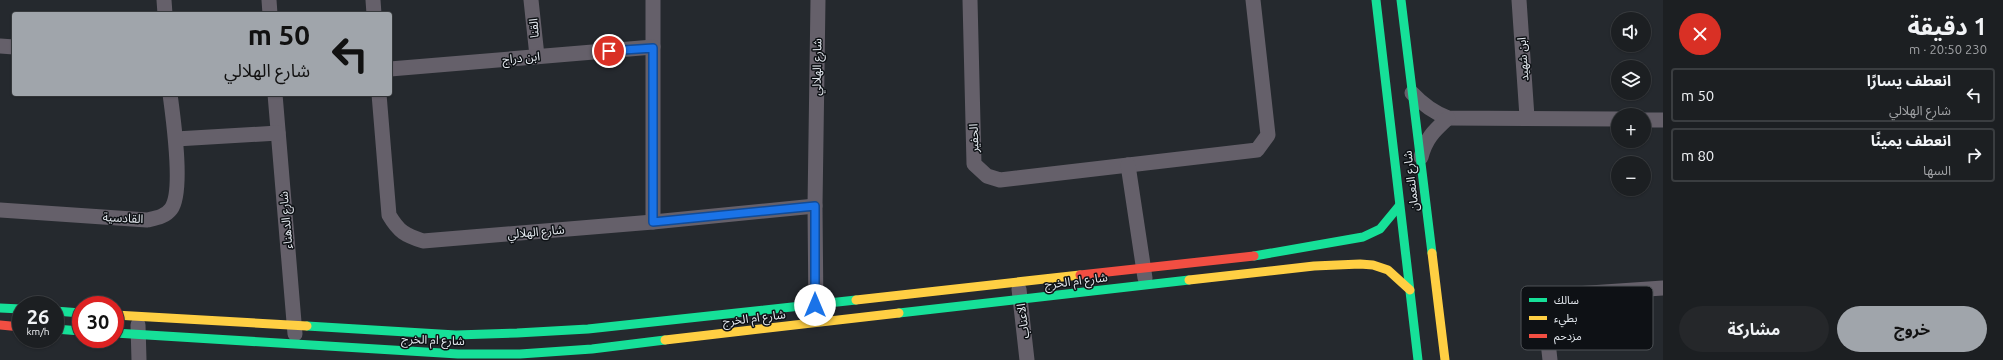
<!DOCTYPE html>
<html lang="ar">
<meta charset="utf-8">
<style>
body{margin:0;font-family:Ubuntu,"Noto Sans Arabic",sans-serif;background:#25272a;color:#f1f3f6;direction:rtl;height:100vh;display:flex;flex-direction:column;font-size:15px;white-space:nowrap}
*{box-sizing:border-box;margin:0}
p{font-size:13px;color:#a0a2a5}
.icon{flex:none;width:22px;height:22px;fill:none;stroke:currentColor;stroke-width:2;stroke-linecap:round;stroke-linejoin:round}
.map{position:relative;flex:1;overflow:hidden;direction:ltr}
.sheet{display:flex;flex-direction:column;background:#1c1f22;width:340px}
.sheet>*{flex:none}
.guide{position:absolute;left:12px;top:12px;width:380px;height:84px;border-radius:4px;box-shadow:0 1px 3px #0004,0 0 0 1px #3a3d40;direction:rtl;background:#a0a5ab;color:#111;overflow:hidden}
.fabs{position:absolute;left:1611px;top:12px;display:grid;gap:8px}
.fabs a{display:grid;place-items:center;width:40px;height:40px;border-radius:50%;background:#1c1f22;box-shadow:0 1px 3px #0004,0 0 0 1px #3a3d40;font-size:20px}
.speed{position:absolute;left:12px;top:296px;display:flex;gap:8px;font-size:20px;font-weight:700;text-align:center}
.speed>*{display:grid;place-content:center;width:52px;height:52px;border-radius:50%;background:#1c1f22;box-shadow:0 1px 3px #0004,0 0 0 1px #3a3d40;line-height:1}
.speed small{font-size:10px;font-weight:400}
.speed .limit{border:6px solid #d22;background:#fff;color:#111}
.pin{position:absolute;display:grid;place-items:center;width:34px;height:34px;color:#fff;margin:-17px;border:2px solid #fff;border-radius:50%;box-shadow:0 1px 4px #0007}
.me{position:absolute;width:44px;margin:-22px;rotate:0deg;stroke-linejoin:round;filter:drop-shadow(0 0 3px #0008)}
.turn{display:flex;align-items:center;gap:14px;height:84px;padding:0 16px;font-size:18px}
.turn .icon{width:52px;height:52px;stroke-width:2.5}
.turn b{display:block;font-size:28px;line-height:34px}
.round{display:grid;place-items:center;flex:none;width:42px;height:42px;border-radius:21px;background:#25272a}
.summary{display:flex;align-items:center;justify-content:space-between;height:68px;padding:0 16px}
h1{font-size:24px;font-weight:700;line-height:30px}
.button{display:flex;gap:8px;margin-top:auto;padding:8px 16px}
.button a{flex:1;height:46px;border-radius:24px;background:#a0a5ab;color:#111;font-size:16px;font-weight:700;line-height:46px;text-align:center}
.button a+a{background:#25272a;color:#f1f3f6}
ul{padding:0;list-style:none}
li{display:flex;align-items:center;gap:12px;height:54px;margin:0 8px 6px;padding:0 8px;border:2px solid #3a3d40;border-radius:4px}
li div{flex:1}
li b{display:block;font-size:15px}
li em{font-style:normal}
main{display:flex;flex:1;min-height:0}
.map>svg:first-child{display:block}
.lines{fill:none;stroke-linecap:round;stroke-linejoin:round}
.street{stroke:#65606a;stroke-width:15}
.fast{stroke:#16e098;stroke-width:9}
.slow{stroke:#ffcf43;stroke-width:9}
.jam{stroke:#f24e42;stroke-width:9}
.route-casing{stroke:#114b97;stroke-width:10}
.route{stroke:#1a73e8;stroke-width:7}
.labels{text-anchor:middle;stroke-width:3;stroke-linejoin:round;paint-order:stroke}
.street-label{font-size:12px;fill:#e3e8ee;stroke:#0e1115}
.key{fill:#0e1115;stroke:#4e5256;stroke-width:1}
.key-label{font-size:11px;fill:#e3e8ee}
</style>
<main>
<section class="sheet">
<div class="summary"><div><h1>1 دقيقة</h1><p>230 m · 20:50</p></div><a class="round" style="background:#d93025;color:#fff"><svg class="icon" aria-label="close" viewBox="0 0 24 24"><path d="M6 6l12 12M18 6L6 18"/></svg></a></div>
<ul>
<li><svg class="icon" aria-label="left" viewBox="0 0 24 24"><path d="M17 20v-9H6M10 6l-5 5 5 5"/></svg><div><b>انعطف يسارًا</b><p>شارع الهلالي</p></div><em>50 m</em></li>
<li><svg class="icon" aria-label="right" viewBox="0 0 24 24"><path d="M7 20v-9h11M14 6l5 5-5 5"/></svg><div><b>انعطف يمينًا</b><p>السها</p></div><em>80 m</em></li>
</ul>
<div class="button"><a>خروج</a><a>مشاركة</a></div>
</section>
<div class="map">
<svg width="1663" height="360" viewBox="0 0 1663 360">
<rect width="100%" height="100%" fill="#25292e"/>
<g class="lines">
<g class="street">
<polyline points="164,0 165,14"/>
<polyline points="269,0 270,14"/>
<polyline points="373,0 374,14"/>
<polyline points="531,0 537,56"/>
<polyline points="653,0 653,222"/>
<polyline points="970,0 974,164 987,176 1000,180 1257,150 1268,135 1253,0"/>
<polyline points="1519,0 1527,117"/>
<polyline points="0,46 14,47"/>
<polyline points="390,69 653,47"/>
<path d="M 1412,93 C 1423,105 1433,112 1448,118 L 1618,119"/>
<polyline points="275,94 295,334"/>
<path d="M 379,94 L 389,215 C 399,232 405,235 423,241 L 653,222 L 815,206"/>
<polyline points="1644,120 1663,120"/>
<polyline points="176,139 278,133"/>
<path d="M 1421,157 C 1426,138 1434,131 1448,118"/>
<polyline points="1128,165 1145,278"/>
<path d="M 0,210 L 147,220 C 156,218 165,217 171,209 C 184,192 173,117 170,94"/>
<polyline points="1019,289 1027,360"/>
<polyline points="816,314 815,206 818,0"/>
<polyline points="138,325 139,360"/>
<polyline points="1550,360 1548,342 1562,307 1575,294 1663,288"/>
</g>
<g class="fast">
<polyline points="1376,0 1418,360"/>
<polyline points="1401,0 1432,253"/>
<polyline points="1254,256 1363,237 1380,229 1399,206"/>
<polyline points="0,308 21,309"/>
<polyline points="55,311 81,313"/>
<polyline points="899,313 1189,280"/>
<polyline points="307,326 456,335 517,333 588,329 856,300"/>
<polyline points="55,329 81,331"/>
<polyline points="115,333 458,354 520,354 592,349 665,340"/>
</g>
<g class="slow">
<polyline points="1432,253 1445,360"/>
<polyline points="1189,280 1314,266 1360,264 1373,265 1388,270 1410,290"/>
<polyline points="856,300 1080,275"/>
<polyline points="115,315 307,326"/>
<polyline points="665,340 899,313"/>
</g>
<g class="jam">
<polyline points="1080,275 1254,256"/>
<polyline points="0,325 21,327"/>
</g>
</g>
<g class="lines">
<g class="route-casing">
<polyline id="route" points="609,51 653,48 653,222 815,206 815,305"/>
</g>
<use href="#route" class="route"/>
</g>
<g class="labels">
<g class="street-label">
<text transform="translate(534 28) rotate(-95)" y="4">القنا</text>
<text transform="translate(521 58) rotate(-5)" y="4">ابن دراج</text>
<text transform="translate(1523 59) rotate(-94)" y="4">ابن شهيد</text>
<text transform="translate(817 67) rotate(-89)" y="4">شارع الهلالي</text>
<text transform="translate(974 138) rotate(-92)" y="4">الحفير</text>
<text transform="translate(1411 181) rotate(-97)" y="4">شارع النعمان</text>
<text transform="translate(123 218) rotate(3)" y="4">القادسية</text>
<text transform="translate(286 220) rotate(-95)" y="4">شارع الدهناء</text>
<text transform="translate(536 232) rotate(-5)" y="4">شارع الهلالي</text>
<text transform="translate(1076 281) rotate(-7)" y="4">شارع ام الخرج</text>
<text transform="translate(754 318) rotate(-7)" y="4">شارع ام الخرج</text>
<text transform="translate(1023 321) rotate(-97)" y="4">الاعناب</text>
<text transform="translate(433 340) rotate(2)" y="4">شارع ام الخرج</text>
</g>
</g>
<rect x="1521" y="286" width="132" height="64" rx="6" class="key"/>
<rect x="1529" y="298" width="18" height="4" fill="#16e098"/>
<rect x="1529" y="316" width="18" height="4" fill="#ffcf43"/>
<rect x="1529" y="334" width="18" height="4" fill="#f24e42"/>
<g class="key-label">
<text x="1554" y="304">سالك</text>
<text x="1554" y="322">بطيء</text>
<text x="1554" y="340">مزدحم</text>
</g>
</svg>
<div class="fabs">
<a><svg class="icon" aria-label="sound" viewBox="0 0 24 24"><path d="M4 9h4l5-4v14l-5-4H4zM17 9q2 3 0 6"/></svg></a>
<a><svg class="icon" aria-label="layers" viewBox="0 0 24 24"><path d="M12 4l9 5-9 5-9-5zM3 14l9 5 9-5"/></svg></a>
<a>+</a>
<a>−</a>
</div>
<div class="speed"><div>26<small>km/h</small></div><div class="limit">30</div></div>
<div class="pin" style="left:609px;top:51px;background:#d93025"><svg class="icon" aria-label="arrive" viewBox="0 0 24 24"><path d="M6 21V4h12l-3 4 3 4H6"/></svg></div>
<svg class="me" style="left:815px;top:305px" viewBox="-20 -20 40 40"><circle r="19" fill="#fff"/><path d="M0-13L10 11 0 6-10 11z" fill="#1a73e8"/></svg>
<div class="guide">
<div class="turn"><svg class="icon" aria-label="left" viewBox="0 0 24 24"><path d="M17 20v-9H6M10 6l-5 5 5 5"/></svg><div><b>50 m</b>شارع الهلالي</div></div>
</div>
</div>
</main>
